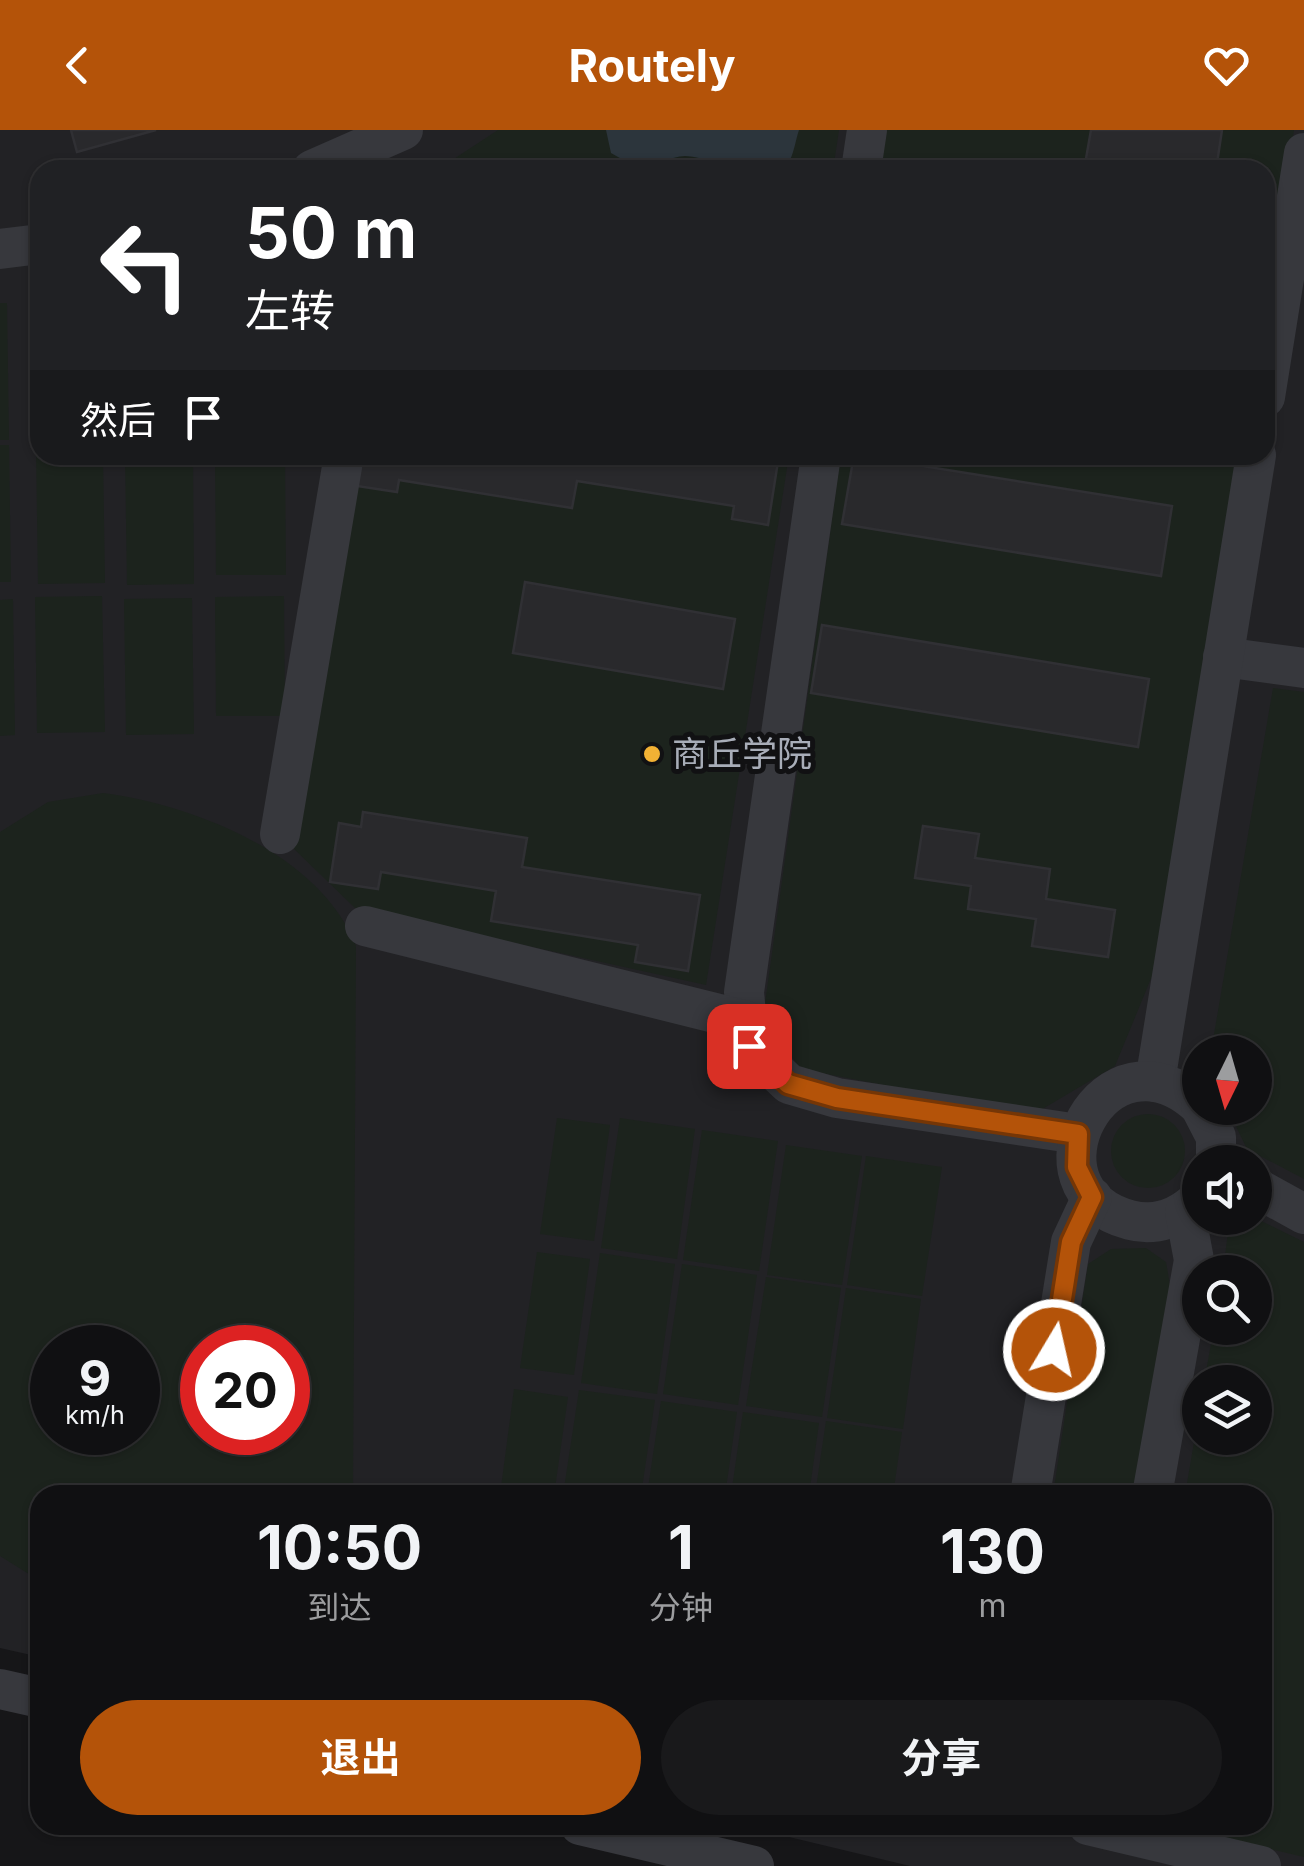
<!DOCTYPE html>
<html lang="zh">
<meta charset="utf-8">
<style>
body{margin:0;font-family:Inter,"Noto Sans SC",sans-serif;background:#19191b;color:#f1f3f6;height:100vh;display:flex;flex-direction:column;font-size:38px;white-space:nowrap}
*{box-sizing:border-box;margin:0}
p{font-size:32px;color:#9c9d9f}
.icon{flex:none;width:55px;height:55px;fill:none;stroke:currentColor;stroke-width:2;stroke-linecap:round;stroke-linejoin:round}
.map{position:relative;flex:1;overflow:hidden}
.sheet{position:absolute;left:30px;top:1355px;width:1242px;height:350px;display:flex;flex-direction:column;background:#101012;border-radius:30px;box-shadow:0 2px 8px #0004,0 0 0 2px #303032}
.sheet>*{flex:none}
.guide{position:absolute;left:30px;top:30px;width:1245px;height:305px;border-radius:30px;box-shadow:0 2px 8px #0004,0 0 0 2px #303032;background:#202124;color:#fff;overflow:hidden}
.needle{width:65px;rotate:185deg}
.controls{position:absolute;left:1182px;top:905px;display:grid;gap:20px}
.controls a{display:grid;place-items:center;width:90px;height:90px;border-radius:50%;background:#101012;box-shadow:0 2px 8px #0004,0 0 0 2px #303032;font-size:50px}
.speed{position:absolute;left:30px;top:1195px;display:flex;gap:20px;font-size:50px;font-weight:700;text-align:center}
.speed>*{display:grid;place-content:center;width:130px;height:130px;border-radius:50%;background:#101012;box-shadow:0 2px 8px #0004,0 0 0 2px #303032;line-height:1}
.speed small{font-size:25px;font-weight:400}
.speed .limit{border:15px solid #d22;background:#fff;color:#111}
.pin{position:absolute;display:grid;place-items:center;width:85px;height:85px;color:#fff;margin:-42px;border-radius:20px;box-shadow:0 5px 15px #0006}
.me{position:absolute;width:110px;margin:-55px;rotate:9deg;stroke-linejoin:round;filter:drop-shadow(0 0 8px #0008)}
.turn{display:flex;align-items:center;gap:35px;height:210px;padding:0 50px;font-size:45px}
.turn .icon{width:130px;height:130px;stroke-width:2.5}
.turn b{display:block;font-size:70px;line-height:85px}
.then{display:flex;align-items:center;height:95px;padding:0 50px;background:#0003;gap:20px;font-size:38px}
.eta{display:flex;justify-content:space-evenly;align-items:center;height:170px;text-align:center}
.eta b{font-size:60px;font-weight:700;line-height:70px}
.cta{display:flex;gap:20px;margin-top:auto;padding:20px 50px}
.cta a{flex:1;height:115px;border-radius:60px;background:#b45309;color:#fff;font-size:40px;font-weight:700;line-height:115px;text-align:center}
.cta a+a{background:#19191b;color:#f1f3f6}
header{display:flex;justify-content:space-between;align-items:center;height:130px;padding:0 50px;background:#b45309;color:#fff;font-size:45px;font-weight:700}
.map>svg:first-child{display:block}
.built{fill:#222225;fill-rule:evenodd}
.green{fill:#1c231d;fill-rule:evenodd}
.water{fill:#2c353c}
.building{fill:#29292c;stroke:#303034;stroke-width:2.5}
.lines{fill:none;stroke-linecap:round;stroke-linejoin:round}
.minor{stroke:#37383d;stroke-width:40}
.route-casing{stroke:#753606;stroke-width:25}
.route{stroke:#b45309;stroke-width:18}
.poi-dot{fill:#f2b134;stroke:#111113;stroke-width:4}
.labels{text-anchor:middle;stroke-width:10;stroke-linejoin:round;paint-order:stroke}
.poi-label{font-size:35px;fill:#a8adb8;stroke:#111113;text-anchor:start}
</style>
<header><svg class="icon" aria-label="back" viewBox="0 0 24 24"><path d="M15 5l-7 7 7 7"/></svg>Routely<svg class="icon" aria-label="heart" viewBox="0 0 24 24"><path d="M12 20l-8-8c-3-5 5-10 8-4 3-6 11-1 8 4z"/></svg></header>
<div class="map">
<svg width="1304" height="1736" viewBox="0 0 1304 1736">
<rect width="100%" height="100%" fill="#161618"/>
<path class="built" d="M 0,0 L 1304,0 L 1304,1736 L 910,1736 L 739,1695 L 1262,1695 L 1262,1365 L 40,1365 L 40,1527 L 0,1518 ZM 40,40 L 1265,40 L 1265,325 L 40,325 ZM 1200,922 L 1255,922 L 1255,978 L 1200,978 ZM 1200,1032 L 1255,1032 L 1255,1088 L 1200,1088 ZM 1200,1142 L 1255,1142 L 1255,1198 L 1200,1198 ZM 52,1218 L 138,1218 L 138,1302 L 52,1302 ZM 202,1218 L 288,1218 L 288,1302 L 202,1302 ZM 1200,1252 L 1255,1252 L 1255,1308 L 1200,1308 Z"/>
<g class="green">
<polygon points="498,0 839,0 833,40 437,40"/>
<polygon points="886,0 1294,0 1265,175 1265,40 881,40"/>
<polygon points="7,173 9,310 0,310 0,173"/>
<polygon points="32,173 40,173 40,309 34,309"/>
<polygon points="0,315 9,315 11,452 0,452"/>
<polygon points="36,318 40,318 40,325 103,325 105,453 38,454"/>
<polygon points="125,325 193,325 194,454 127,455"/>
<polygon points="215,325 285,325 286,445 216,445"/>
<polygon points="358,325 789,325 706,855 355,778 292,717"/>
<polygon points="841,325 1240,325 1152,846 1115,936 1034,984 801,939 763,888"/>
<polygon points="102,466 105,602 37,603 35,467"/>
<polygon points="284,466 285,586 216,586 215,467"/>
<polygon points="192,468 194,604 126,605 124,469"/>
<polygon points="13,469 15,605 0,606 0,470"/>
<polygon points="1273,558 1304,562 1304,1049 1247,1019 1227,978 1255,978 1255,922 1211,922"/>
<path d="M 103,663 C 194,675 320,724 356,816 L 353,1365 L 40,1365 L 40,1451 L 0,1426 L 0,702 L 48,672 ZM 52,1218 L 138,1218 L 138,1302 L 52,1302 ZM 202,1218 L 288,1218 L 288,1302 L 202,1302 Z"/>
<circle cx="1148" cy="1021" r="37"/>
<polygon points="557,988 610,995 594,1111 540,1104"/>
<polygon points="620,988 695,999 677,1129 601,1118"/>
<polygon points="702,1000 778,1011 759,1141 683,1130"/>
<polygon points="786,1015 862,1026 842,1155 767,1145"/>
<polygon points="866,1026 942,1037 922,1166 847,1155"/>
<polygon points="1237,1088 1255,1088 1304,1112 1304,1727 1170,1695 1262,1695 1262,1365 1185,1365 1200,1277 1200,1308 1255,1308 1255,1252 1204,1252 1214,1198 1255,1198 1255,1142 1223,1142 1228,1102"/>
<polygon points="1146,1118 1166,1132 1172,1167 1136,1365 1053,1365 1088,1134 1111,1119"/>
<polygon points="537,1122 590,1129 574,1245 520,1238"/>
<polygon points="600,1123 675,1134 657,1264 581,1253"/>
<polygon points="682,1134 757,1145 738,1275 663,1264"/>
<polygon points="766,1147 841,1158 822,1287 746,1276"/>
<polygon points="846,1158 921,1169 903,1299 827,1288"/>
<polygon points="514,1259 568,1267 554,1365 500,1365"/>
<polygon points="579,1260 655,1270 641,1365 563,1365"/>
<polygon points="661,1271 737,1282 725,1365 647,1365"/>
<polygon points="743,1282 819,1293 809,1365 731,1365"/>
<polygon points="826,1291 902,1302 893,1365 815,1365"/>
</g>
<path class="water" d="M 606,0 L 799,0 C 796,9 794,22 790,30 C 775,55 711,27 685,26 C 671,26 655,36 641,40 L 611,23 Z"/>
<g class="building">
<polygon points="71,0 156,0 77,22"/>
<polygon points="1091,0 1222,0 1216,40 1084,40"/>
<polygon points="362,325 779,325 768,395 732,389 734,376 577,351 572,378 399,350 397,362 357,356"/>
<polygon points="854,325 1172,376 1161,446 842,394"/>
<polygon points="525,452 735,489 723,559 513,523"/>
<polygon points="822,495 1149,549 1138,617 811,563"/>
<polygon points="363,682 527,708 522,737 700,765 688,841 635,832 638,815 491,791 496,761 381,742 378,759 330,752 339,693 361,697"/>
<polygon points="923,696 979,704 975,728 1050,739 1046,769 1115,780 1108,827 1032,816 1036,789 968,779 971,756 915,748"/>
</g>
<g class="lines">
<g class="minor">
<polyline points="312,40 403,0"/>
<polyline points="861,40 867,0"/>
<polyline points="0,119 40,114"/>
<polyline points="1265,267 1304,23"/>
<polyline points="821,325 744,862 749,916 789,954 837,968 1078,1004"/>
<polyline points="1223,527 1304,538"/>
<polyline points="280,704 344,325"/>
<polyline points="365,796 747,891"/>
<polyline points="1155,952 1256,325"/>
<path d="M 1200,976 C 1105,888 1016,1060 1130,1090 C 1156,1097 1181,1087 1200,1068"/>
<polyline points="1201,978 1216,1007 1216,1032"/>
<polyline points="1255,1057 1304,1084"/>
<polyline points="1030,1365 1071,1112 1092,1067"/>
<polyline points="1152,1365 1194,1130 1185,1082"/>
<polyline points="0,1559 40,1568"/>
<polyline points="580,1695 754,1736"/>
<polyline points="1088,1695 1261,1736"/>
</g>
</g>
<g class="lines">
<g class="route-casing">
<polyline id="route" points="749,916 788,954 837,968 1078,1004 1077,1037 1092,1067 1071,1112 1054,1220"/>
</g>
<use href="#route" class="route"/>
</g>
<circle class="poi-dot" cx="652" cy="624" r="10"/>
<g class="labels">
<g class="poi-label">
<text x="672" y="636">商丘学院</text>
</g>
</g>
</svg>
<div class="controls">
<a><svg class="needle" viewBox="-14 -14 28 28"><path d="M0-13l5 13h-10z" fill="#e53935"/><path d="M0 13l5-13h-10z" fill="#9c9d9f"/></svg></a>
<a><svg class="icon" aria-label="sound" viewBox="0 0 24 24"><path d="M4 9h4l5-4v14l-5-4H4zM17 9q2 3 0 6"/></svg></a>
<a><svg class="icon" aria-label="search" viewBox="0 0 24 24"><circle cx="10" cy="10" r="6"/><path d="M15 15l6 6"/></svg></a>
<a><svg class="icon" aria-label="layers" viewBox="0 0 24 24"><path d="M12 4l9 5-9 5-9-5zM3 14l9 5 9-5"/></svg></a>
</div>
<div class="speed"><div>9<small>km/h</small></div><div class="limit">20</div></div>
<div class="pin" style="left:749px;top:916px;background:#d93025"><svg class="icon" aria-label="arrive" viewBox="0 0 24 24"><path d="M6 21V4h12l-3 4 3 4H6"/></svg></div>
<svg class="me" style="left:1054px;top:1220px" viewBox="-20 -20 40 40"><circle r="17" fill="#b45309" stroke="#fff" stroke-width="3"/><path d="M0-11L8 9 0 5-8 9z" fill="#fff"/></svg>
<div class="guide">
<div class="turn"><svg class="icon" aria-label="left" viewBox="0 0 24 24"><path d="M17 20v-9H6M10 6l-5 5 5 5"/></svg><div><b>50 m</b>左转</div></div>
<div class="then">然后<svg class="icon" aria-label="arrive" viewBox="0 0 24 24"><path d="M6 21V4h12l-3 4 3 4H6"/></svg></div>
</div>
<section class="sheet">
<div class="eta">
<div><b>10:50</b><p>到达</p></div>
<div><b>1</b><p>分钟</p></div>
<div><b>130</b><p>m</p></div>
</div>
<div class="cta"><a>退出</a><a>分享</a></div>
</section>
</div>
